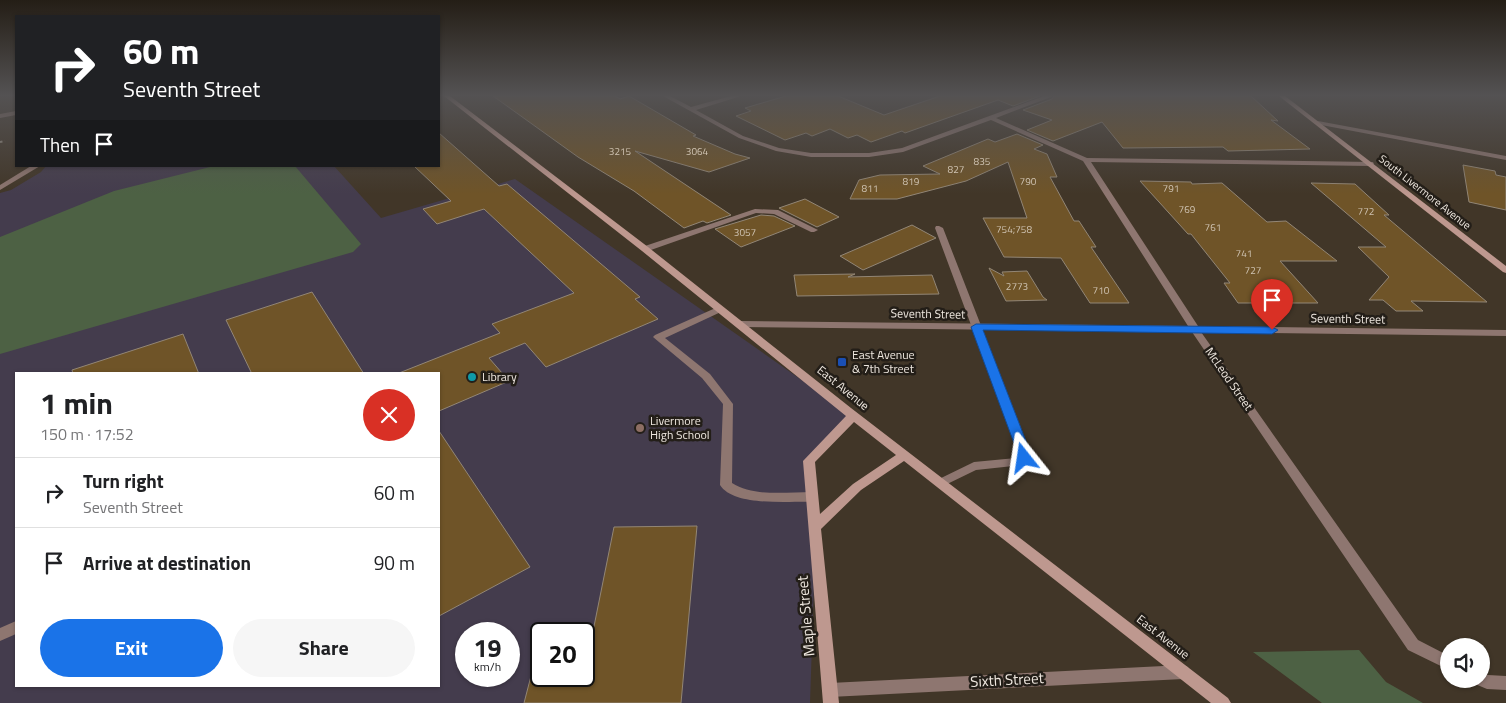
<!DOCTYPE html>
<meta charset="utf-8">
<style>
body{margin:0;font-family:"Titillium Web",sans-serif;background:#f6f6f6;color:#202124;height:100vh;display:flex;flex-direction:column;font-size:19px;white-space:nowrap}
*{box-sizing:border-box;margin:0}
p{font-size:16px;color:#757577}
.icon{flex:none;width:28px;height:28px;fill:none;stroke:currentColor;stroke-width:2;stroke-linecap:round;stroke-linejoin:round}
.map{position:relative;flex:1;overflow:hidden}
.side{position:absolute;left:15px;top:372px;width:425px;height:315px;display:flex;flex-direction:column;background:#fff;border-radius:0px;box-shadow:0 1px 4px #0004}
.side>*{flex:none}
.hud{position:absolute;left:15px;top:15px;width:425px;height:152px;border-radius:0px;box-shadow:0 1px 4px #0004;background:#202124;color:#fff;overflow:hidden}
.tools{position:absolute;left:1440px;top:638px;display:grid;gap:10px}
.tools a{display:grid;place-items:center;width:50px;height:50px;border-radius:50%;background:#fff;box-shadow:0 1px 4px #0004;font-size:25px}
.speed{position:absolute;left:455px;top:622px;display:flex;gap:10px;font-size:25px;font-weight:700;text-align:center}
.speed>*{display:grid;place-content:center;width:65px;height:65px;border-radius:50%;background:#fff;box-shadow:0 1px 4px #0004;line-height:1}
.speed small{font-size:12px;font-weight:400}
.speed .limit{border:2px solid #111;border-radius:8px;background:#fff;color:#111}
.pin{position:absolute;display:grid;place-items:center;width:42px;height:42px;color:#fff;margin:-51px -21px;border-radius:50% 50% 50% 0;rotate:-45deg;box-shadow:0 0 5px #0007}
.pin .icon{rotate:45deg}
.me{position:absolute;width:55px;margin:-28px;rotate:345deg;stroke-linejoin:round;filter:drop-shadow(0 0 4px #0008)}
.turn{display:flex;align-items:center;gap:18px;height:105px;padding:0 25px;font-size:22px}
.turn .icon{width:65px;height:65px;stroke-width:2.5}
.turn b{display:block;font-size:35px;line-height:42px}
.then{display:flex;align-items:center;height:48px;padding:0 25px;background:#0003;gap:10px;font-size:19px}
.round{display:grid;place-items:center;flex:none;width:52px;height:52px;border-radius:26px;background:#f6f6f6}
.head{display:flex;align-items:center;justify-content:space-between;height:85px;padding:0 25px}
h1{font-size:30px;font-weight:700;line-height:38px}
.cta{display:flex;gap:10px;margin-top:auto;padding:10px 25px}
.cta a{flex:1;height:58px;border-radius:30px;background:#1a73e8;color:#fff;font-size:20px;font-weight:700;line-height:58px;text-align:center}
.cta a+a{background:#f6f6f6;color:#202124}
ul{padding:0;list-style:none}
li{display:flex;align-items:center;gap:15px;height:70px;padding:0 25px;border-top:1px solid #e0e0e0}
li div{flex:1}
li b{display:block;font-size:19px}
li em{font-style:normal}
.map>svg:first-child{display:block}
.education{fill:#443c4d;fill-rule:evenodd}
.green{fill:#4d6144}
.building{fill:#6f5428;stroke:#928676}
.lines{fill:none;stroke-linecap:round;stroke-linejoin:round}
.path{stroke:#999085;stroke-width:2;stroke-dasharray:2.5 2.5;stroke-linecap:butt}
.lane{fill:#8e7670;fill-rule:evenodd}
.street{fill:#8e7670;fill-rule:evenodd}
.secondary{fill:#be988f;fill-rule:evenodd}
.route{fill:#1a73e8;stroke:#114b97}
.transit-dot{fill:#1a4fb4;stroke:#231e18;stroke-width:2}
.culture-dot{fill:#0f9aa8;stroke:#231e18;stroke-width:2}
.education-dot{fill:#8d6e63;stroke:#231e18;stroke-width:2}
.labels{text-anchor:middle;stroke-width:5;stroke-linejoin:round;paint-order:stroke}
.number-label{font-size:10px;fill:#cfc3b2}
.far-street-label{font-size:11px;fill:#efe8e0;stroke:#231e18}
.street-label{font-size:12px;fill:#efe8e0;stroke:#231e18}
.poi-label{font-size:12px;fill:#efe8e0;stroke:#231e18;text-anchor:start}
.near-street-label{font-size:15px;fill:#efe8e0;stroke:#231e18}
</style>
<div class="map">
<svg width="1506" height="703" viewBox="0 0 1506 703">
<rect width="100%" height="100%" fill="#413628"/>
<path class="education" d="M 46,166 L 334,166 L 381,218 L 515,179 L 853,416 L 809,461 L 816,526 L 810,703 L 0,703 L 0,193 L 11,190 L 41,172 ZM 16,374 L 439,374 L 439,686 L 16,686 ZM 466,634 L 509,634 L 509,676 L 466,676 ZM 541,634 L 584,634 L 584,676 L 541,676 Z"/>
<g class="green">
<polygon points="214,166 295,166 361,244 353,252 0,354 0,237 114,191"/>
<polygon points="1359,650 1386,682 1423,703 1322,703 1253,652"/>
</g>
<g class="building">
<polygon points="493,96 615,96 620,99 629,96 696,135 693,136 735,154 750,158 709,172 635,151 731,215 707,223 703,221 684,228 634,191 578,157"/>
<polygon points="786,96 838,96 884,115 940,96 1040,96 1013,106 998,100 905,133 902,131 871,142 857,135 848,138 830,129 812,136 806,133 785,140 736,116 751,111 745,108"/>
<polygon points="1054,96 1251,96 1278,121 1271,120 1310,149 1228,151 1223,147 1123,148 1102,122 1053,141 1027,130 1052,120 1023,110 1052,99"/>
<polygon points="439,133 499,186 507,184 640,297 635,299 658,319 546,367 525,343 489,358 509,381 439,411 439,374 399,373 500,333 492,324 574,293 484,209 437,224 423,209 451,201 414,166 439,166"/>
<polygon points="1017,134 1043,145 1034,149 1047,154 1057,177 1050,177 1074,221 1079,221 1096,247 1091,247 1129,303 1090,303 1061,258 1004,257 983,218 1027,218 1008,162 966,181 897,199 850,199 859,180 880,175 940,174 923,166 988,139 995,142"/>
<polygon points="1463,165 1495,171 1496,175 1506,177 1506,210 1469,202"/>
<polygon points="1140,181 1191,182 1192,184 1222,183 1267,222 1286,221 1337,261 1280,261 1318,303 1238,303 1224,283 1230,283 1191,234 1188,234"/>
<polygon points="1311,183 1355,184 1389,215 1384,215 1487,302 1411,301 1423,311 1396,311 1383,300 1369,300 1389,277 1358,247 1386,247"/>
<polygon points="805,199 839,217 817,227 779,208"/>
<polygon points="761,215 774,216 795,226 741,247 715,229"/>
<polygon points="912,225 936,238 863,270 840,256"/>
<polygon points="989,268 1004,276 1002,272 1027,271 1043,297 1047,300 1006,301"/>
<polygon points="855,274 848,277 932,275 939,294 797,296 794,275"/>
<polygon points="312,292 364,374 252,374 226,320"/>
<polygon points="183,334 199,374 73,374 72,370"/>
<polygon points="439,431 530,567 439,616"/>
<polygon points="697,526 681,703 524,703 531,676 584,676 614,527"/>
</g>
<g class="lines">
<polyline class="path" points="0,142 5,141"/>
<g class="lane">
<polygon points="16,111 16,115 0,118 0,114"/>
<polygon points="755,209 778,210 818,230 814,232 811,232 774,214 756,213 648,251 645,252 641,249 642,247"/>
<polygon points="936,226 939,226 943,228 1031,454 1028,461 1023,465 976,470 941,487 937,486 935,483 937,480 974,462 1016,458 1019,454 935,228"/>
<path d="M 720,306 L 725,309 L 723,311 L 665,338 L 710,374 L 733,404 L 732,483 C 753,497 787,492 812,492 L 816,494 L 818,497 L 816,500 L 812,502 C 789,501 734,507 720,485 L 723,404 L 702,378 L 653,337 L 655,335 Z"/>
<polygon points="16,621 16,634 0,641 0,628"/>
</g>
<g class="street">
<polygon points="663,96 670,96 691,107 731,96 739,96 738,97 696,110 743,136 779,148 811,153 869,153 902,148 1044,96 1052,96 1051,97 996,118 1087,158 1373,162 1374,164 1370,166 1091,162 1198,326 1506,330 1506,336 1201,332 1418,640 1449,656 1449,670 1408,650 1192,332 739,327 734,324 739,321 1188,326 1083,161 991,120 903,152 869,157 811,157 776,151 739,138"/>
<polygon points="1318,121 1506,156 1506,160 1316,124 1315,123"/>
<polygon points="31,166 40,166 0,190 0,185"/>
<polygon points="1183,665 1188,667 1190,672 1188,677 1183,679 830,697 825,695 822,690 825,685 830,683"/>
<polygon points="1481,673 1488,675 1506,676 1506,690 1487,689 1475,684 1473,679 1481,679"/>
</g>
<g class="secondary">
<path d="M 444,96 L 450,96 L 648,247 L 851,408 L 1228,698 L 1231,703 L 1211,703 L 904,461 L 861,490 L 821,529 L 839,703 L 823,703 L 803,461 L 846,416 L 642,251 ZM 854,422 L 896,455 L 853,484 L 820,514 L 815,462 Z"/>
<polygon points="1279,96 1285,96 1506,266 1506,273 1503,272"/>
</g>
</g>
<linearGradient id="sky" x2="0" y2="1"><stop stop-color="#241e16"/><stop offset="0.49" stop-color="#545253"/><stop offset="1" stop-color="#545253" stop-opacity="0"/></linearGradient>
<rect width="1506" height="194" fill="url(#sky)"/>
<polygon class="route" points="976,324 1272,327 1278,330 1272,334 983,330 1031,454 1029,462 1019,462 1018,454 971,327"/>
<rect class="transit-dot" x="837" y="357" width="10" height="10" rx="2.5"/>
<circle class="culture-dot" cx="472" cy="377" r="5"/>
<circle class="education-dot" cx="640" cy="428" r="5"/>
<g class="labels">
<g class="number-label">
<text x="620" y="155">3215</text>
<text x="697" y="155">3064</text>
<text x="982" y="165">835</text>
<text x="956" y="173">827</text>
<text x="911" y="185">819</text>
<text x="1028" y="185">790</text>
<text x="870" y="192">811</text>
<text x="1171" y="192">791</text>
<text x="1187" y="213">769</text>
<text x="1366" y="215">772</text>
<text x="1213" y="231">761</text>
<text x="1014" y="233">754;758</text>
<text x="745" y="236">3057</text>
<text x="1244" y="257">741</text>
<text x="1253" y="274">727</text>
<text x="1017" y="290">2773</text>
<text x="1101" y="294">710</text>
</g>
<g class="far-street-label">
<text transform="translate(1425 192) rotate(38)" y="4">South Livermore Avenue</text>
</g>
<g class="street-label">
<text transform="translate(928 314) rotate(1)" y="4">Seventh Street</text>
<text transform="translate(1348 319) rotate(1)" y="4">Seventh Street</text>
<text transform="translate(1229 379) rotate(55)" y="4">McLeod Street</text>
<text transform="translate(843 388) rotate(39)" y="4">East Avenue</text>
<text transform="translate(1163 637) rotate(38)" y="4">East Avenue</text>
</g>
<g class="poi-label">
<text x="852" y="359">East Avenue<tspan x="852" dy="14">&amp; 7th Street</tspan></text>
<text x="482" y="381">Library</text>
<text x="650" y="425">Livermore<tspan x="650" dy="14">High School</tspan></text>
</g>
<g class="near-street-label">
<text transform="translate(806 616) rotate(-95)" y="5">Maple Street</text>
<text transform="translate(1007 680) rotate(-3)" y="5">Sixth Street</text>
</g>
</g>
</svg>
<div class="tools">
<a><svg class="icon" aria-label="sound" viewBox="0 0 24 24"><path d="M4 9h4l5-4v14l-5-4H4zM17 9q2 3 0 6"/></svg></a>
</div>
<div class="speed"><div>19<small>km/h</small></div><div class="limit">20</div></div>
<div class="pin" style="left:1272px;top:330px;background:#d93025"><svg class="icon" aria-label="arrive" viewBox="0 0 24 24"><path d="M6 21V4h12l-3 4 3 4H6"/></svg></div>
<svg class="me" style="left:1024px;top:458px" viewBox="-20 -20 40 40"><path d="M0-17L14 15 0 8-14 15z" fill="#1a73e8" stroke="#fff" stroke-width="4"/></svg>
<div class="hud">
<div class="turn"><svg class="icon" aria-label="right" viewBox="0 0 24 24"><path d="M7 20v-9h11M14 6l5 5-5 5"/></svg><div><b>60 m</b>Seventh Street</div></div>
<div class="then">Then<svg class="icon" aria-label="arrive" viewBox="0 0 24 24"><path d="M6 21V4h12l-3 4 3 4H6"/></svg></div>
</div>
<section class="side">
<div class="head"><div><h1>1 min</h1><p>150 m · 17:52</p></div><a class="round" style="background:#d93025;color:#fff"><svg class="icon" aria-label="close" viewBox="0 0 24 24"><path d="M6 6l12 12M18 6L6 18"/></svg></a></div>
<ul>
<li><svg class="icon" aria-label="right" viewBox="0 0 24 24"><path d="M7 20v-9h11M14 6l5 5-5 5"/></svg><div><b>Turn right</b><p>Seventh Street</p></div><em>60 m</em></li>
<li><svg class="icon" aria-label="arrive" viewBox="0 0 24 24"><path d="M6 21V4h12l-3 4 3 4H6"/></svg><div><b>Arrive at destination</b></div><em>90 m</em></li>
</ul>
<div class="cta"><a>Exit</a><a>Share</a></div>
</section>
</div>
